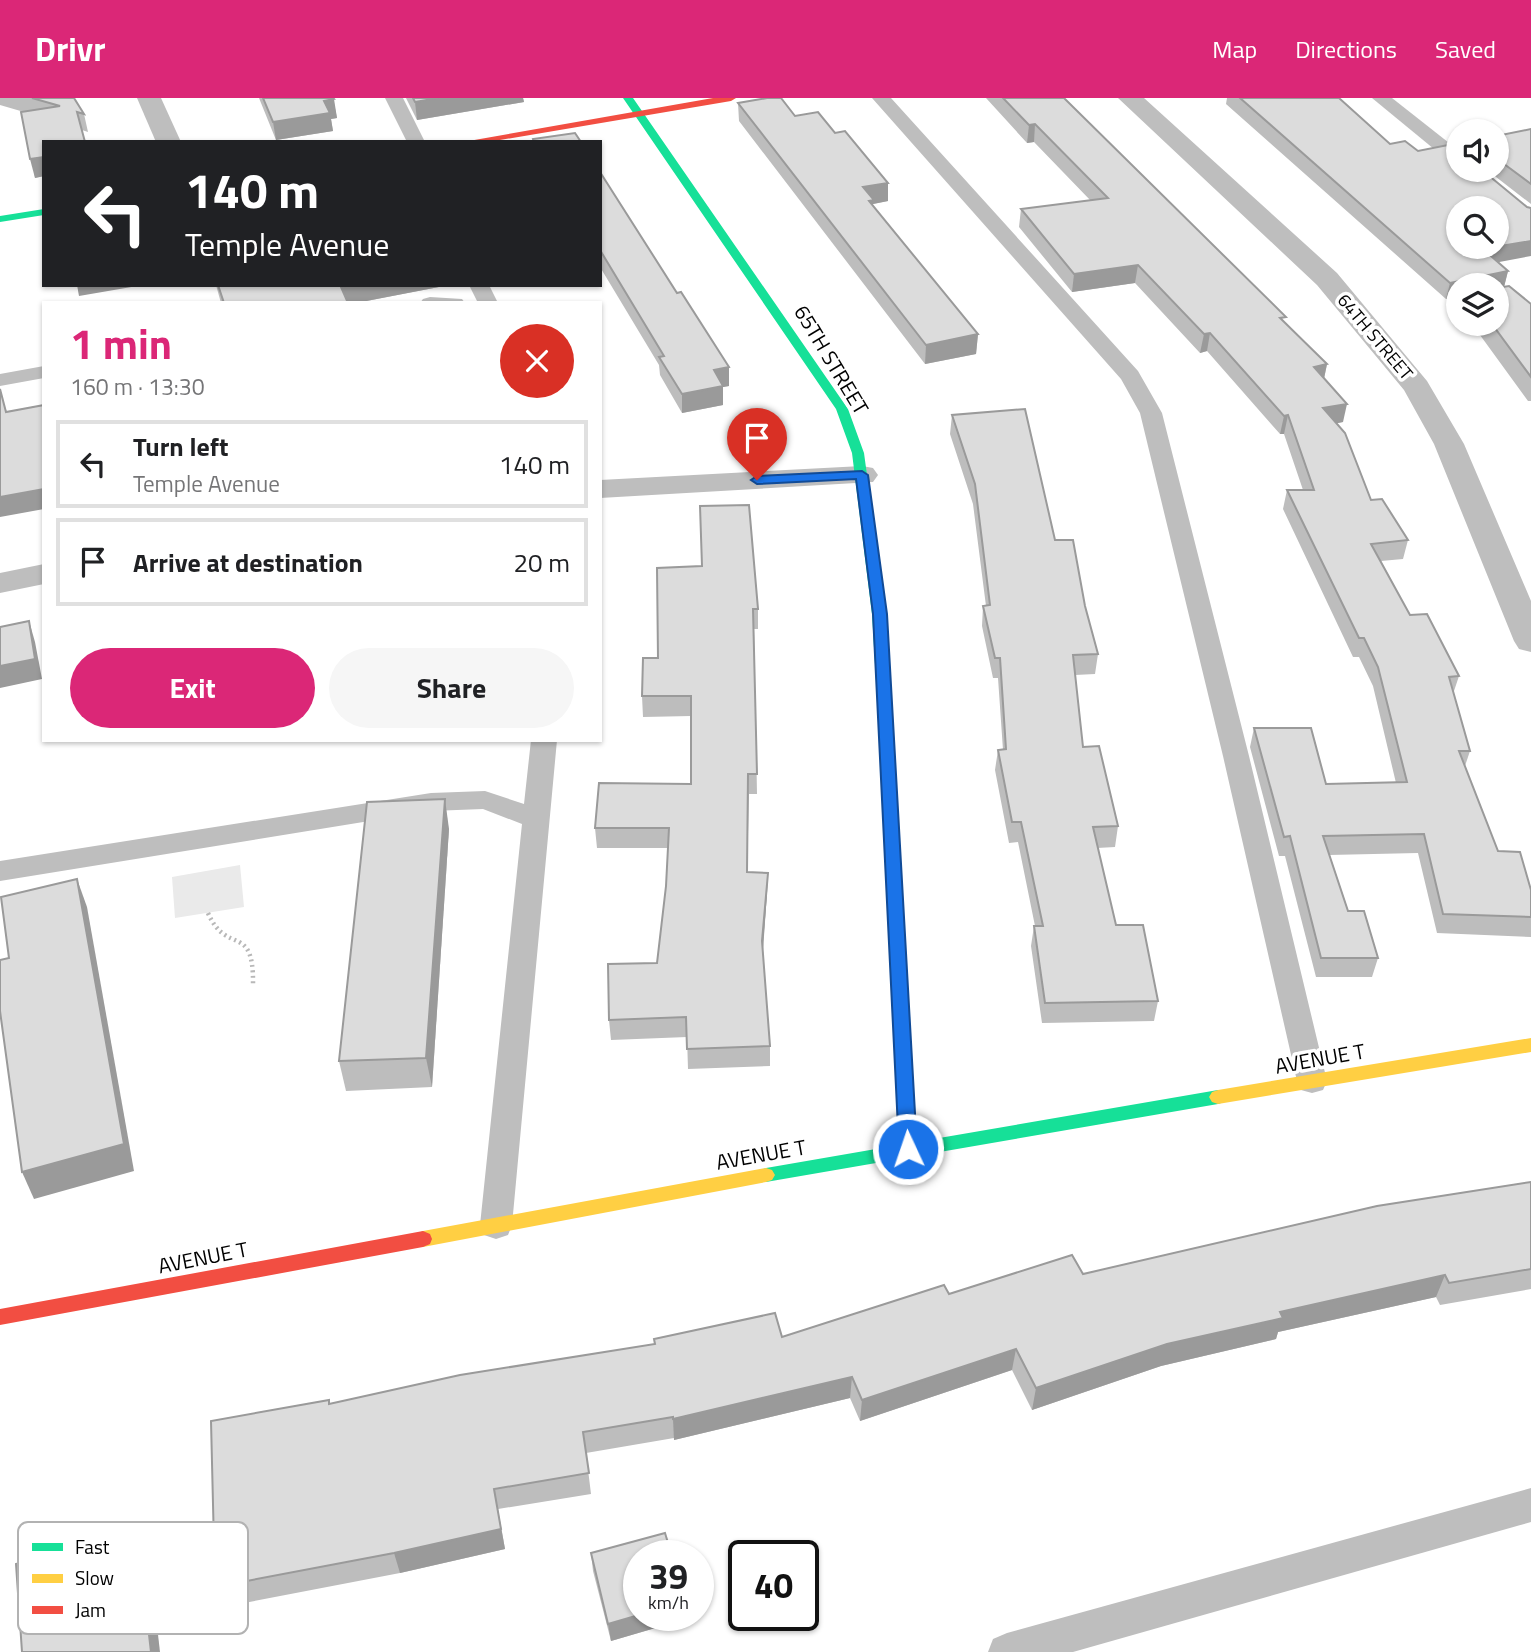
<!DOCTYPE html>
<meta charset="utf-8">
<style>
body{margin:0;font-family:"Titillium Web",sans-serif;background:#f6f6f6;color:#202124;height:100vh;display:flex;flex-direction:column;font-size:26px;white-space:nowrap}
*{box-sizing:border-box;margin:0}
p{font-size:23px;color:#757577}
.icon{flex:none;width:38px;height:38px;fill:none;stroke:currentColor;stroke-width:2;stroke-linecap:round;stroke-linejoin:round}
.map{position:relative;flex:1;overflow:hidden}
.drawer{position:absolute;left:42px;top:203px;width:560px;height:441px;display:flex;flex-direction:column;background:#fff;border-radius:0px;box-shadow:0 2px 5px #0004}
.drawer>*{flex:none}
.guide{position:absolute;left:42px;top:42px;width:560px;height:147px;border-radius:0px;box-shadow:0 2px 5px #0004;background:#202124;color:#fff;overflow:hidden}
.tools{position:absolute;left:1446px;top:21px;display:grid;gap:14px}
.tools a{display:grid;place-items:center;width:63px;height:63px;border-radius:50%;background:#fff;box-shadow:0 2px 5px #0004;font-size:35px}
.speed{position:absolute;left:623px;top:1442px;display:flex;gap:14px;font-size:35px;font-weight:700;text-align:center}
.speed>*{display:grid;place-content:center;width:91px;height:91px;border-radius:50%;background:#fff;box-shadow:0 2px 5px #0004;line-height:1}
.speed small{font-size:18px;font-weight:400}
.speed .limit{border:4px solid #111;border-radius:10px;background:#fff;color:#111}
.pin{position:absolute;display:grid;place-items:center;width:60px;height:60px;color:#fff;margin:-72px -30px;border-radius:50% 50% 50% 0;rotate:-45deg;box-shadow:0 0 7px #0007}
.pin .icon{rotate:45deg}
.me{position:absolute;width:77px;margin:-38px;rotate:357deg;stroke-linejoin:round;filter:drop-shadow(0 0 5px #0008)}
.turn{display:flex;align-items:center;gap:24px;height:147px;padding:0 28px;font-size:32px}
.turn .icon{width:91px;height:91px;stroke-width:2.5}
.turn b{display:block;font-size:49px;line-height:60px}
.round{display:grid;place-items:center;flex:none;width:74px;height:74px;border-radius:37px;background:#f6f6f6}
.headline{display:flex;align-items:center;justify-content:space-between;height:119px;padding:0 28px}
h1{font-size:42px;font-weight:700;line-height:52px;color:#db2777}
.cta{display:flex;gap:14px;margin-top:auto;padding:14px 28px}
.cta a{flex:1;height:80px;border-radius:42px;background:#db2777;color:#fff;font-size:28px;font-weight:700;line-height:80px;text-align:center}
.cta a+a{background:#f6f6f6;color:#202124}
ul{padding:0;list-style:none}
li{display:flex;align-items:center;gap:21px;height:88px;margin:0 14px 10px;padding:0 14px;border:4px solid #e0e0e0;border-radius:0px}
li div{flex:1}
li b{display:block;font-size:26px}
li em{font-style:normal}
header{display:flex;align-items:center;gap:42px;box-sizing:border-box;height:98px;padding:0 35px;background:#db2777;color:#fff}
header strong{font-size:33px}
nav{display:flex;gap:38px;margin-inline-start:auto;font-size:24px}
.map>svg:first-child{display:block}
.green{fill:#eaeaea}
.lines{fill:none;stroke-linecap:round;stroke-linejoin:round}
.path{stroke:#b8b8b8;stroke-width:4.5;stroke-dasharray:2 3.5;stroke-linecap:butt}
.lane{fill:#bebebe;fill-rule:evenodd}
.street{fill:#bebebe;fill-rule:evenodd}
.fast{fill:#16e098;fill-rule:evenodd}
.slow{fill:#ffcf43;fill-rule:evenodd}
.jam{fill:#f24e42;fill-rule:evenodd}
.wall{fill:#bdbdbd}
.shaded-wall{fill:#9a9a9a}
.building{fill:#dcdcdc;stroke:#9a9a9a;stroke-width:2;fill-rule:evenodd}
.route{fill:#1a73e8;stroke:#114b97;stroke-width:2}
.labels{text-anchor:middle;stroke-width:7;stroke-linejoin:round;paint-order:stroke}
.far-street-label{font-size:18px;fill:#000;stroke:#fff}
.street-label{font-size:21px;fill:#000;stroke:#fff}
.key{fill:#fff;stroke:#b2b2b2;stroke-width:2}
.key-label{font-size:19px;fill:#000}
</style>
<header>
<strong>Drivr</strong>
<nav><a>Map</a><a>Directions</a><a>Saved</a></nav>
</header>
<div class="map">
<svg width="1531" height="1554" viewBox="0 0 1531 1554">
<rect width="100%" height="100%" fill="#fff"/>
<polygon class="green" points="240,767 244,809 175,820 172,779"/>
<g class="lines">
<path class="path" d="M 208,815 C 227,859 254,823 253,887"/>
<g class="lane">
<polygon points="385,0 403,0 425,44 407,44"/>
<polygon points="872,0 891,0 1138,273 1162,315 1249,658 1327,983 1323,992 1312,995 1301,992 1297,983 1223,658 1140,315 1121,281"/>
<polygon points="1372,0 1392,0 1458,52 1458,67 1451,65"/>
<polygon points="469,187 489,187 498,205 478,205"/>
<polygon points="430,199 462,201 465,205 420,205 423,201"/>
<polygon points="44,268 44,280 0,288 0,276"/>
<polygon points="531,642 557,642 512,1127 508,1137 496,1141 484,1137 480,1127 522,726 483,711 431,713 0,783 0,763 431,695 485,693 524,706"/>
<polygon points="1531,1390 1531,1424 1073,1554 988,1554 993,1541 1007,1535"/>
</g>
<g class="street">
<polygon points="137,0 161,0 181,44 156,44"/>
<polygon points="1118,0 1144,0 1337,175 1427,283 1464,346 1531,503 1531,554 1519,551 1514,543 1434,346 1404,292 1317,187"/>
<polygon points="862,368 873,370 878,377 873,384 600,400 600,382"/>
<polygon points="44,466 44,486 0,495 0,475"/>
</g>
<g class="fast">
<polygon points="623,0 633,0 848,311 864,355 886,516 891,600 889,603 884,605 877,600 872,516 852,355 836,311"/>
<polygon points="44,111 44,117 0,124 0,118"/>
<polygon points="902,937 908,939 910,944 916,1044 1218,992 1224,994 1227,999 1224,1004 1218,1006 766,1084 760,1082 757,1077 760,1072 766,1070 899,1047 894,944 896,939"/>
</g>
<g class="slow">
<polygon points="884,595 891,600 910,944 908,949 896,949 894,944 877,600"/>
<polygon points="1531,940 1531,954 1218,1006 1212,1004 1209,999 1212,994 1218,992"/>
<polygon points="766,1070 772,1072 775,1077 772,1082 766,1084 423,1149 416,1146 414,1141 416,1136 423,1133"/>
</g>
<g class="jam">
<polygon points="713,0 736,0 731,3 488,44 463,44"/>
<polygon points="423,1133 430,1136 432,1141 430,1146 423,1149 0,1227 0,1211"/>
</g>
</g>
<g class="wall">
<polygon points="0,0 74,0 84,16 88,34 82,32 44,44 44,78 35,80 24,14 0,7"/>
<polygon points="259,0 333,0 337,20 331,21 333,33 276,42"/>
<polygon points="406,0 523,0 524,4 417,22"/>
<polygon points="986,0 1064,0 1327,266 1324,281 1343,324 1337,325 1371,402 1408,442 1403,461 1381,463 1410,517 1459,578 1453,596 1470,653 1465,668 1498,753 1531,792 1531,839 1437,835 1418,755 1329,757 1348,813 1378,860 1372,879 1316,879 1285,758 1279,758 1250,649 1254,630 1326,686 1396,685 1373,588 1359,559 1353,559 1283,411 1287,392 1303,392 1284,336 1280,336 1207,253 1200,255 1135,185 1072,194 1019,129 1021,111 1091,103 1034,44 1027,45"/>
<polygon points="1227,0 1339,0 1498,164 1508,173 1504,189 1531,206 1531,303 1528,303 1472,226 1496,226 1496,187 1446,201 1226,6"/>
<polygon points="738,5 888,103 873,106 873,108 978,236 976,256 925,266 739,23"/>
<polygon points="1531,31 1531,106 1487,72 1496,72 1496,38"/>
<polygon points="600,74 677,195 729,269 729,288 723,289 723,307 682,315 660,277 659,267 600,169"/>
<polygon points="216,187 444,187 444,188 356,205 221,205"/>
<polygon points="952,317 1055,442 1085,508 1098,556 1095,576 1075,577 1083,649 1118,728 1115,749 1097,750 1116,827 1158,903 1154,923 1042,925 1031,848 1034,828 1035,828 1018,744 1009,745 995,672 998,652 1003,652 998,580 993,580 982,528 983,508 986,508 973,406 950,336"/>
<polygon points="702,468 758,511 758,531 754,531 757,696 749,696 747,774 768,775 767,795 763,853 770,948 770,968 688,971 687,939 611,942 609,922 657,865 666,788 668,750 597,750 595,730 691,686 691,618 643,619 642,598 658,560"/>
<polygon points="449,731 432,989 346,993 339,963"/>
<polygon points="1531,1084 1531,1191 1440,1207 1436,1199 1278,1234 1276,1241 1161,1268 1032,1312 1012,1272 860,1323 850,1300 674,1342 674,1340 586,1355 591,1396 498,1411 505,1451 400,1475 223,1509 215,1489 329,1302 330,1306 654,1246 654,1241 782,1239 949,1196 1083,1176"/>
<polygon points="591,1455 639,1517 686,1517 686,1521 611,1543 593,1473"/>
</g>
<g class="shaded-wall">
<polygon points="438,0 523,0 524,4 417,22 415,4"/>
<polygon points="334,1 337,20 331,21 333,33 276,42 273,24 324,3"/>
<polygon points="1035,26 1034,44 1027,45 1029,27"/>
<polygon points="44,59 44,78 35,80 30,61"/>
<polygon points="888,85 888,103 873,106 873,120 863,89"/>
<polygon points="1531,143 1531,158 1478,168 1483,151"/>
<polygon points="1138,167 1135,185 1072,194 1074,176"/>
<polygon points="1508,173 1504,189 1496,191 1496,187 1458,187 1458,199 1446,201 1450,185"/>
<polygon points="77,187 143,187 79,198"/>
<polygon points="353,187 444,187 444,188 356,205 344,205 341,189"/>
<polygon points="1210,235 1207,253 1200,255 1204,236"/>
<polygon points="978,236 976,256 925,266 926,247"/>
<polygon points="1327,266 1323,285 1314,269"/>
<polygon points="729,269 729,288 723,289 723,307 682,315 682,296 714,272"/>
<polygon points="1347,306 1343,324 1318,329 1323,310"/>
<polygon points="1288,317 1284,336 1280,336 1284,318"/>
<polygon points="44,391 44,411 0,419 0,399"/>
<polygon points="29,523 35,544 42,581 0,590 0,568"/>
<polygon points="445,701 449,731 432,989 426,960"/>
<polygon points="768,775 767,795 762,863 762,843"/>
<polygon points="77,781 87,809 134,1073 34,1101 22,1074"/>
<polygon points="1445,1177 1436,1199 1278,1234 1276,1241 1161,1268 1032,1312 1036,1290 1167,1246 1280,1214"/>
<polygon points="1016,1251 1012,1272 860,1323 862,1302"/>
<polygon points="852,1279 850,1300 674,1342 673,1321"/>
<polygon points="494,1391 505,1451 400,1475 394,1455"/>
<polygon points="137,1432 149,1458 160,1554 151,1554"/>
<polygon points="639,1517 686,1517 686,1521 611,1543 608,1526"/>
</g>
<g class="building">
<polygon points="32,0 74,0 84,16 77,14 85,44 44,44 44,59 30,61 21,14 60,8"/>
<polygon points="263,0 333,0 334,1 324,3 330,15 273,24"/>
<polygon points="413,0 438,0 415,4"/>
<polygon points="767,0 781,0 795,18 818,14 835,35 845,33 888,85 863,89 874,102 869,103 978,236 926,247 738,5"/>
<polygon points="1003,0 1064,0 1286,219 1280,220 1327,266 1314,269 1347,306 1323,310 1345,335 1371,402 1382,401 1408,442 1371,446 1410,517 1427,516 1459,578 1449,579 1470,653 1459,653 1498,753 1520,754 1531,792 1531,819 1443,816 1424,736 1323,738 1348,813 1364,813 1378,860 1321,860 1290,738 1284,739 1254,630 1311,630 1326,686 1407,684 1378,569 1364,540 1359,540 1287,392 1314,392 1288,317 1284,318 1210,235 1204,236 1138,167 1074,176 1021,111 1108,100 1035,26 1029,27"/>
<path d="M 1240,0 L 1339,0 L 1390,46 L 1405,43 L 1418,53 L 1448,47 L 1458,51 L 1458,72 L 1482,72 L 1527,109 L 1531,110 L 1531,143 L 1483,151 L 1508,173 L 1450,185 ZM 1458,110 L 1496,110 L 1496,149 L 1458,149 Z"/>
<polygon points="1531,31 1531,86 1496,60 1496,38"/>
<polygon points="575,35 581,44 534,44 533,41"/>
<polygon points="600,74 677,195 681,194 729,269 714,272 723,288 682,296 659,259 664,258 600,152"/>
<polygon points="218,187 353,187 341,189 348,205 224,205"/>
<polygon points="1509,188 1531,206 1531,279 1492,226 1496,226 1496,190"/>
<polygon points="0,291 6,314 44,307 44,391 0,399"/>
<polygon points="1025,311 1055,442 1073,442 1085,508 1098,556 1073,557 1083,649 1099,648 1118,728 1093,729 1116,827 1143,827 1158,903 1045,905 1034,828 1043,828 1021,724 1012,724 998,652 1006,651 1000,560 995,560 983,508 990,507 975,386 952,317"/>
<polygon points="749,407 758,511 753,511 757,676 748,676 747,774 768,775 762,843 770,948 687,951 686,919 609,922 608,866 657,865 666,788 669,730 595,730 599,685 691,686 691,598 642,598 643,560 658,560 657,470 702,468 700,408"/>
<polygon points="29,523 35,561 0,568 0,529"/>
<polygon points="445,701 426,960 339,963 367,704"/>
<polygon points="77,781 124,1046 22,1074 0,913 0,862 9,860 1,799"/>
<polygon points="1531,1084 1531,1171 1449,1185 1445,1177 1280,1214 1283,1220 1167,1246 1036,1290 1016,1251 862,1302 852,1279 673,1321 673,1319 583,1334 589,1375 494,1391 501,1431 394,1455 215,1489 211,1323 329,1302 329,1306 460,1277 655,1246 654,1241 775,1215 782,1239 944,1187 949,1196 1072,1157 1083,1176 1377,1108"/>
<polygon points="137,1432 151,1554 22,1554 16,1466"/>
<polygon points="665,1435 672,1458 639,1458 639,1517 608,1526 591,1455"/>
</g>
<polygon class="route" points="862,373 868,377 887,516 917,1051 914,1057 908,1059 902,1057 899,1051 873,516 856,381 757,386 751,382 757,378"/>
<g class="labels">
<g class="far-street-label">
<text transform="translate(1375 239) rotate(50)" y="6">64TH STREET</text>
</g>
<g class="street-label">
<text transform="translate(831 262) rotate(59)" y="7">65TH STREET</text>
<text transform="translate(1320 961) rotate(-10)" y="7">AVENUE T</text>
<text transform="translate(761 1057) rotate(-10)" y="7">AVENUE T</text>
<text transform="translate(203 1160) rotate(-11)" y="7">AVENUE T</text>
</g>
</g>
<rect x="18" y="1424" width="230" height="112" rx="10" class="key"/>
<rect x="32" y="1445" width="31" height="8" fill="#16e098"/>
<rect x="32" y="1476" width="31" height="9" fill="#ffcf43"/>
<rect x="32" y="1508" width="31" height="8" fill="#f24e42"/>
<g class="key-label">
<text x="75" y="1456">Fast</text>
<text x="75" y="1487">Slow</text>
<text x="75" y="1519">Jam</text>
</g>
</svg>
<div class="tools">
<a><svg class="icon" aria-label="sound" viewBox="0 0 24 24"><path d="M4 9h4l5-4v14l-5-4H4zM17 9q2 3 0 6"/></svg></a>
<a><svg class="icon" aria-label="search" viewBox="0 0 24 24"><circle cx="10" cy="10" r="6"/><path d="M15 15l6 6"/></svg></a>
<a><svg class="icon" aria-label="layers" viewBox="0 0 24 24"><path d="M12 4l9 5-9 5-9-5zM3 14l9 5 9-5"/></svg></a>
</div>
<div class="speed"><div>39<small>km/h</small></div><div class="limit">40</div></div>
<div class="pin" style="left:757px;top:382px;background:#d93025"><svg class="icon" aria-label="arrive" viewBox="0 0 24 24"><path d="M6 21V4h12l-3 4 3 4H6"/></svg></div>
<svg class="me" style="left:908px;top:1051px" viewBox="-20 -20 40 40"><circle r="17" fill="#1a73e8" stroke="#fff" stroke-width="3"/><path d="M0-11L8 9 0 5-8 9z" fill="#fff"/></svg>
<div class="guide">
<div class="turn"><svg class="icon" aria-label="left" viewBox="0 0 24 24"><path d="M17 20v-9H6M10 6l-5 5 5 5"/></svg><div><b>140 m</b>Temple Avenue</div></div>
</div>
<section class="drawer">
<div class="headline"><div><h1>1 min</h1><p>160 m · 13:30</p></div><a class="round" style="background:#d93025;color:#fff"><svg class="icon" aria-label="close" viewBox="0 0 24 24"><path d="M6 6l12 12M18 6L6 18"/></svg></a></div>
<ul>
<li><svg class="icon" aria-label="left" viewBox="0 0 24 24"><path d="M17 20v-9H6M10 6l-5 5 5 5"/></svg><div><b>Turn left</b><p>Temple Avenue</p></div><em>140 m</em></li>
<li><svg class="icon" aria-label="arrive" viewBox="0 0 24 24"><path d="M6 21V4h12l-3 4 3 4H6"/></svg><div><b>Arrive at destination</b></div><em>20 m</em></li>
</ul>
<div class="cta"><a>Exit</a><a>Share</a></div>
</section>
</div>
